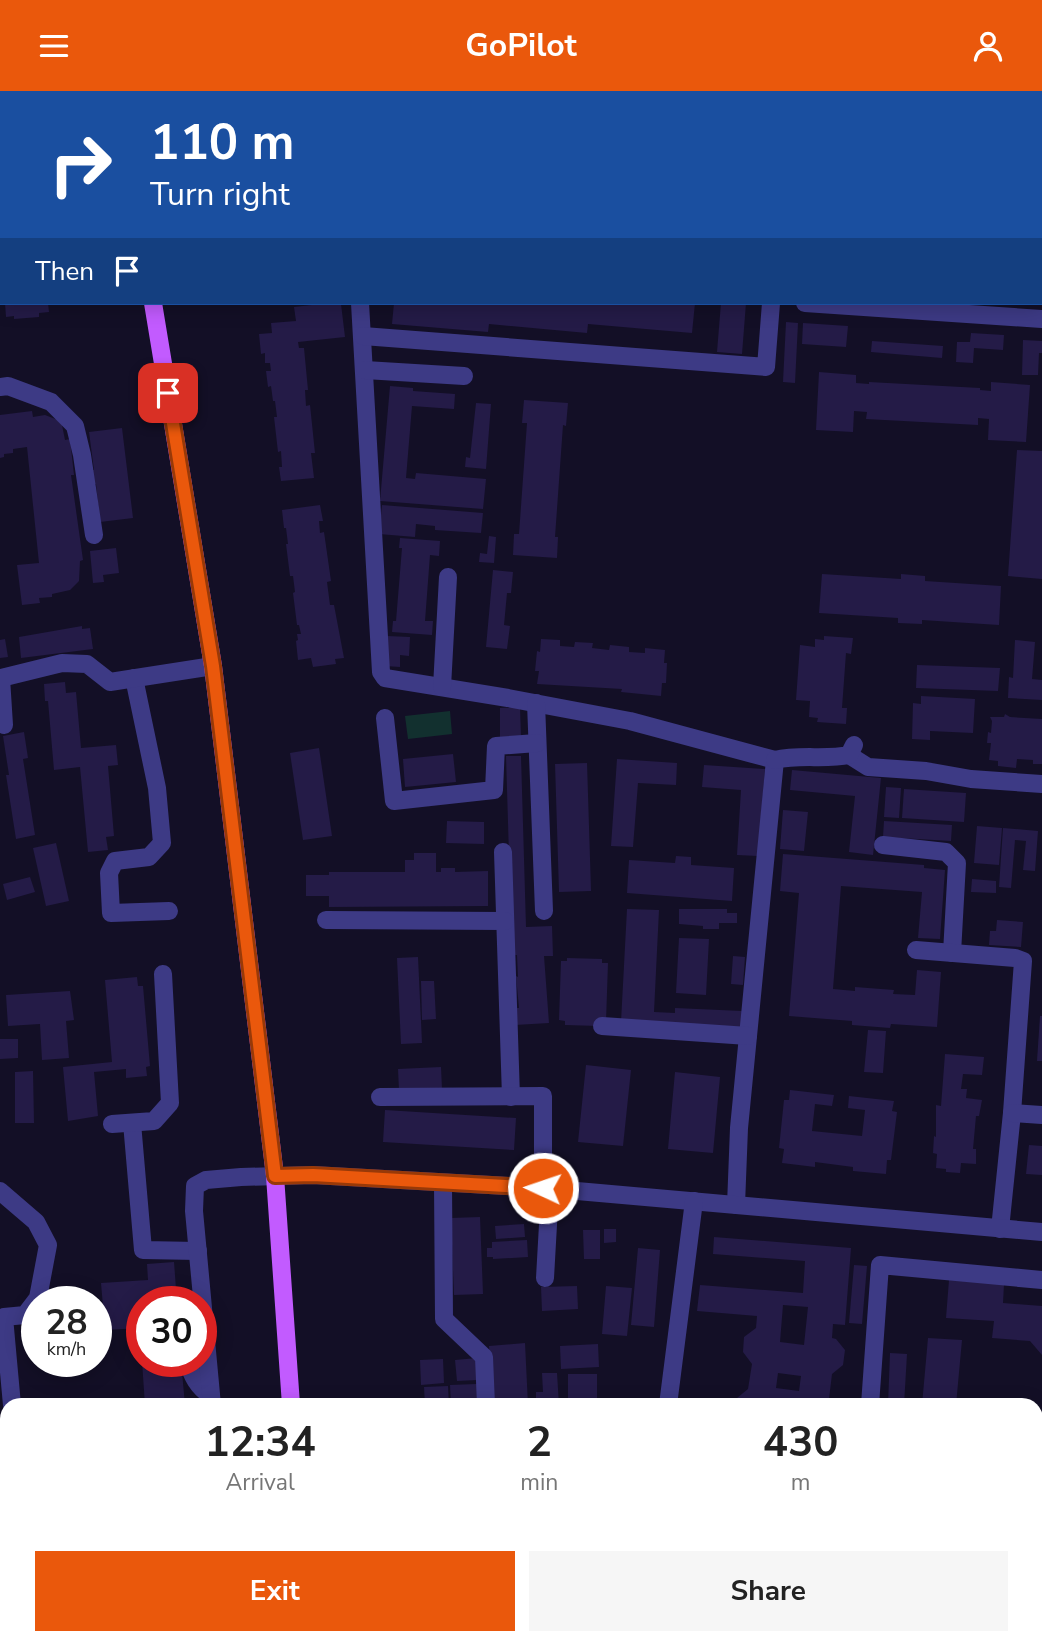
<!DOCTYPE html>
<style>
body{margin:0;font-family:"Nunito Sans",sans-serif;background:#f6f6f6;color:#222;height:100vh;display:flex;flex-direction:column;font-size:26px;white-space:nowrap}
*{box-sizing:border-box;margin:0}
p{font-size:23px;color:#767676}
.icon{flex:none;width:38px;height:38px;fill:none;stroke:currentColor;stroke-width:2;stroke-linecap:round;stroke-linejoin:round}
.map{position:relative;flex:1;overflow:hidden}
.details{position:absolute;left:0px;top:1307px;width:1043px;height:247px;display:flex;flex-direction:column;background:#fff;border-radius:21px 21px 0 0;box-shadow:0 4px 18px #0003}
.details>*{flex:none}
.guide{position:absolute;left:0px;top:0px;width:1043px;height:214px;box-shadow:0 4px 18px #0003;background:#1a4fa0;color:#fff;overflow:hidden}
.speed{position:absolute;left:21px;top:1195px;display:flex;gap:14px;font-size:35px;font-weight:700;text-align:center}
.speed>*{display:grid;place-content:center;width:91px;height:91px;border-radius:50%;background:#fff;box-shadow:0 4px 18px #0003;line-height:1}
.speed small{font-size:18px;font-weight:400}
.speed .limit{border:10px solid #d22;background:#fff;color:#111}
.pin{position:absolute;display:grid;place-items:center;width:60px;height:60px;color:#fff;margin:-30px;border-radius:14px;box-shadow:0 4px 10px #0006}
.me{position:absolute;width:77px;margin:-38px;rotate:273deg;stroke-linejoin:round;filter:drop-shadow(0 0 5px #0008)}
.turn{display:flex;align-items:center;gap:24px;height:147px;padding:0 35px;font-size:32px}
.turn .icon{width:91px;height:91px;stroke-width:2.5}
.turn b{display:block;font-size:49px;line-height:60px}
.then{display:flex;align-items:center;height:66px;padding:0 35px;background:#0003;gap:14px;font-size:26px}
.eta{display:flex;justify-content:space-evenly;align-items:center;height:119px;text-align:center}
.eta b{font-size:42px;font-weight:700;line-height:49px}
.button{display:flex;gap:14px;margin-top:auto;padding:14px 35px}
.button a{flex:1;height:80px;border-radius:0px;background:#ea580c;color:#fff;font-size:28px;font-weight:700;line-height:80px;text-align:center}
.button a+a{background:#f6f6f6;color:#222}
header{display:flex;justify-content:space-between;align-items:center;height:91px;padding:0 35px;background:#ea580c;color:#fff;font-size:32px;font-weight:700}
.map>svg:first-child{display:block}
.green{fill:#12302f}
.building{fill:#241b47;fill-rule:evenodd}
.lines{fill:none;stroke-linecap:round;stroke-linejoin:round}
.minor{stroke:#3d3a85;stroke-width:18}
.major{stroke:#c25bff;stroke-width:18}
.route-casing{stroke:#983908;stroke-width:18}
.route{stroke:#ea580c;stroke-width:12}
</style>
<header><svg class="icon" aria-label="menu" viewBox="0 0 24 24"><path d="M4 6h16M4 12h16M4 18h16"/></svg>GoPilot<svg class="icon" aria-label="person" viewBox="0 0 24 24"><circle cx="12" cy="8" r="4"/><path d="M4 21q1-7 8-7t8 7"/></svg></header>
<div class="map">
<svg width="1042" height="1553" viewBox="0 0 1042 1553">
<rect width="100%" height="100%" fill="#130f26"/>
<g class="green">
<polygon points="450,620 452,643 408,648 405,625"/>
<polygon points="537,1547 725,1547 730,1553 532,1553"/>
</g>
<g class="building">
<polygon points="5,212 48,212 49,221 39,222 39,226 14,228 14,225 6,226"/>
<polygon points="329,212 333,212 333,214 341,213 345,246 298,251 299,257 304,257 308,299 305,299 306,315 310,314 315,362 311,362 314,387 281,390 279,376 282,376 281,360 278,361 274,326 277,326 275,310 273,310 271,295 268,296 266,280 271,280 270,272 265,272 265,262 261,263 259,243 272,242 271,232 296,230 294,216"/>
<polygon points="394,212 695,212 692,242 588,233 587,242 489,233 488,241 392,233"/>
<polygon points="721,212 746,212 742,263 717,261"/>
<polygon points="786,231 798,232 795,292 783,291"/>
<polygon points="803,232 848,235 846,256 802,253"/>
<polygon points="971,242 1004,244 1003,259 974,257 973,272 956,271 957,251 970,251"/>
<polygon points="1023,249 1042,250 1042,262 1039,262 1038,284 1022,284"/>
<polygon points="872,250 943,255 942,267 871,261"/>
<polygon points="819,281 856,284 856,292 869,293 869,291 980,297 980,299 991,300 991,291 1030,294 1026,351 988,349 989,328 978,327 978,334 866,328 867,321 854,320 853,341 816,339"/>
<polygon points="390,295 413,297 413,300 455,303 454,318 412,315 406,387 415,388 416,382 486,388 483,418 380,410"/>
<polygon points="524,309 568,312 566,335 563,334 555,446 558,446 557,467 513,464 514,443 519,443 527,332 522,332"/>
<polygon points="476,312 491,313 486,378 465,376 466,366 470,367"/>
<polygon points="32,320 33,326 45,324 58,329 62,334 65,349 70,348 74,384 71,384 83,469 80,470 79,490 70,499 52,503 52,506 39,507 40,512 22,514 17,474 39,472 27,356 13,358 13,362 4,363 4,366 0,367 0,324"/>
<polygon points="122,337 133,427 100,431 96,393 92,394 90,379 94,379 89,341"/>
<polygon points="1017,359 1042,360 1042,488 1008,485"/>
<polygon points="320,414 323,430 319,430 320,442 324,441 331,490 327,491 330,514 334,514 344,567 335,568 336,573 313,576 311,567 298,569 296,550 298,549 297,543 301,543 299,534 297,534 293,502 295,501 293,485 290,485 286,453 288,453 286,437 284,437 282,419"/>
<polygon points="382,414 483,422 481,442 435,439 435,435 416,433 415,446 379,443"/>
<polygon points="489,445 496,446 494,472 479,471 480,462 487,463"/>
<polygon points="400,447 440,450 439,465 430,464 425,530 433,530 432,544 392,541 393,530 396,530 402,457 399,457"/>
<polygon points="116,457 119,482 103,484 104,491 93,492 90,460"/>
<polygon points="493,479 513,481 511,502 507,502 504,534 510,535 507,558 486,556"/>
<polygon points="822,483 901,488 901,483 925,485 925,490 1001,495 999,534 922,529 922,533 898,532 898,527 819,522"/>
<polygon points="82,535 82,538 90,537 93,558 21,567 19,546"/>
<polygon points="387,545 410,546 409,565 400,564 400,576 385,575"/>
<polygon points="824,545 853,547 851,563 846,562 842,617 847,617 846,633 817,631 818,627 809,626 810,610 796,609 800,554 815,556 815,548 824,549"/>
<polygon points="5,548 8,566 0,567 0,549"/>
<polygon points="541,548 560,549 560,555 574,556 575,551 593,552 592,557 609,559 610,554 629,556 629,561 645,562 645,557 665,559 664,572 667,572 666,592 662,592 661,605 621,601 622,598 537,593 539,580 535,580 537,560 540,561"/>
<polygon points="1015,549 1035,551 1032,588 1042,589 1042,609 1008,607 1009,586 1013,587"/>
<polygon points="917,574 1000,577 998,600 916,597"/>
<polygon points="65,591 66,602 76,601 81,657 116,654 118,674 108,675 114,745 106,746 108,759 88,761 80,676 54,679 48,610 45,610 44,593"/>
<polygon points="921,605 975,608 973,642 930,640 930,649 912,648 913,612 921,613"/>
<polygon points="520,616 521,646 500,647 500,617"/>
<polygon points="1005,623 1010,626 1042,628 1042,673 1033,673 1033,669 1017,668 1016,677 998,675 998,670 989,669 991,652 987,652 988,641 991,642 992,630 990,626 1004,626"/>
<polygon points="24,641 28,667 23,668 35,744 16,748 6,684 9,684 3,645"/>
<polygon points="319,657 332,745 303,749 290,662"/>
<polygon points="453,663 456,691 405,696 403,668"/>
<polygon points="506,665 521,665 526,836 552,835 553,865 544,865 549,932 515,934 514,917 519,917 516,885 518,886 517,864 512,864"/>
<polygon points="617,668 677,672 676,694 638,692 633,756 611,755"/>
<polygon points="587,672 591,800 559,801 555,673"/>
<polygon points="704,674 765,678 758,765 737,764 741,699 702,696"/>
<polygon points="792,679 881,687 873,764 849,761 855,705 790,699"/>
<polygon points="886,696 901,697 899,727 884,726"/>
<polygon points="904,698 966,702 964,731 902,727"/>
<polygon points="783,719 808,721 804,760 780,758"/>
<polygon points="447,730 484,731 484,753 446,752"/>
<polygon points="884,730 952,734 951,750 883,746"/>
<polygon points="977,735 1002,737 999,774 974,772"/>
<polygon points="1003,737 1038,740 1035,780 1023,779 1026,750 1015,749 1011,797 999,796"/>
<polygon points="56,752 69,810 46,815 33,757"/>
<polygon points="414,762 436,762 436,781 441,781 441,777 455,777 455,781 488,780 488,815 329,816 329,805 306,805 306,784 329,784 329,781 405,781 405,769 414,769"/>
<polygon points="783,763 924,774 924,777 945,779 940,848 918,847 922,801 841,795 833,898 855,900 855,896 894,899 893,903 915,904 917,879 941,881 937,936 891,933 890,937 852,934 852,930 789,925 799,802 780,800"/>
<polygon points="676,765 691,766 691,774 734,777 732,810 627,802 629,769 675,772"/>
<polygon points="30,786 35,801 7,809 3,793"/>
<polygon points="972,788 996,790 996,802 971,801"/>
<polygon points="627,818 659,819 654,921 675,922 675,917 742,920 741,938 621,931"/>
<polygon points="679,818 727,818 727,822 737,822 737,832 719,832 719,838 703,838 703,835 679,833"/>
<polygon points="997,829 1023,831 1021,856 989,854 990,840 996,840"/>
<polygon points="679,847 709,848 706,904 676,902"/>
<polygon points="733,865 745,866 743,894 731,893"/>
<polygon points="418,866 422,952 401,953 397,867"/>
<polygon points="567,867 602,868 602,872 608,872 606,931 599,935 565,934 565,930 559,929 561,870 567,870"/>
<polygon points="137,886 138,895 143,895 150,975 146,976 147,985 126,987 126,978 94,981 98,1025 68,1030 63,976 112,971 105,889"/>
<polygon points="421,890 434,890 436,928 422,929"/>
<polygon points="70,900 74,929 66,930 69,967 42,969 40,933 8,935 6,904"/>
<polygon points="1040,925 1042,925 1042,970 1037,970"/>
<polygon points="868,939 886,940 883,982 864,981"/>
<polygon points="0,948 18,948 18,967 0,968"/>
<polygon points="945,963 984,966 982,984 963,983 961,998 967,998 966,1007 982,1009 979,1025 976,1025 973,1058 976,1058 976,1073 961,1072 960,1082 946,1081 946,1078 936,1077 937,1063 933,1062 934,1045 936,1046 936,1014 941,1015"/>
<polygon points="586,974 631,979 623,1055 578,1051"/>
<polygon points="441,976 442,998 399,999 398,978"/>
<polygon points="33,980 34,1032 15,1032 15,981"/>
<polygon points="675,981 720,986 713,1062 668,1058"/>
<polygon points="790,999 834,1004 832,1015 815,1013 812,1040 862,1045 865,1019 848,1017 849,1005 894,1010 892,1020 897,1021 891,1069 887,1069 886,1083 853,1080 853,1076 815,1071 815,1076 782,1072 784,1058 779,1057 784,1009 789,1009"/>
<polygon points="385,1019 516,1027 514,1059 383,1051"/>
<polygon points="1029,1054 1042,1055 1042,1084 1026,1083"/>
<polygon points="480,1126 483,1203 454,1204 451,1127"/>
<polygon points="524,1133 525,1146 496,1148 495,1135"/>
<polygon points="604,1138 616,1138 616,1151 604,1152"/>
<polygon points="583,1139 600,1139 600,1168 584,1168"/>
<path d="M 714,1146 L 851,1157 L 845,1234 L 833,1233 L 832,1247 L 836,1248 L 845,1259 L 843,1274 L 832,1283 L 829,1308 L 833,1314 L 736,1314 L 737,1307 L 748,1298 L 752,1273 L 743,1261 L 744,1246 L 756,1237 L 757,1225 L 697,1220 L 700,1194 L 803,1202 L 805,1170 L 713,1163 ZM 783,1214 L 808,1216 L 804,1254 L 780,1251 ZM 778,1282 L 801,1285 L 799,1300 L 776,1297 Z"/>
<polygon points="527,1149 528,1166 493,1168 493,1166 487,1166 487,1157 492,1157 492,1151"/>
<polygon points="638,1157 660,1159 654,1236 631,1234"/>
<polygon points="174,1171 177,1211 142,1211 142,1237 105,1239 101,1192 148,1189 147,1173"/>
<polygon points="854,1174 867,1175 862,1233 849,1232"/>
<polygon points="949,1189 1004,1193 1003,1212 1042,1215 1042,1264 1030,1250 992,1247 994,1230 946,1227"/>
<polygon points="577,1195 578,1218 542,1220 541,1196"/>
<polygon points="606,1195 632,1197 627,1245 602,1243"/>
<polygon points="928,1247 962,1249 956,1314 922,1314"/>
<polygon points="525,1252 528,1314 492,1314 489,1255"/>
<polygon points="598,1253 599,1276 561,1278 560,1255"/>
<polygon points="890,1262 907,1263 904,1314 888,1314"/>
<polygon points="477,1267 478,1289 457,1290 455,1269"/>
<polygon points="443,1268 444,1292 421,1294 420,1269"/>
<polygon points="142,1270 181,1270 185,1314 145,1314"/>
<polygon points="542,1282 557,1282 559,1314 536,1314 536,1301 543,1301"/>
<rect x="568" y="1283" width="29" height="31"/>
<polygon points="477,1293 478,1314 451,1314 450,1294"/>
<polygon points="448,1295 449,1314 425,1314 424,1296"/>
<polygon points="1036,1358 1042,1359 1042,1379 1039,1379 1038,1391 1036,1391"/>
<rect x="1036" y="1487" width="6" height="39"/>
<polygon points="109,1547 197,1547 197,1553 110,1553"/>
<polygon points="735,1547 761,1547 761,1553 740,1553"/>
<rect x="775" y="1547" width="37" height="6"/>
<polygon points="891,1547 893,1552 904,1548 905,1553 876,1553"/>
</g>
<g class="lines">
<g class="minor">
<polyline points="882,0 882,2"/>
<polyline points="1003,0 1003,2"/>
<polyline points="487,2 487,0"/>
<polyline points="562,2 579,0"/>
<polyline points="0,15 2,15"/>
<polyline points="1041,88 1042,88"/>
<polyline points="360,212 381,581 385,587 508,607 630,630 775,669 739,1037 736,1114"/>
<polyline points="805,212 1042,228"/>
<polyline points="363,245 766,276 771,212"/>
<polyline points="365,279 464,285"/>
<polyline points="0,296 8,295 51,311 75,335 82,364 94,444"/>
<polyline points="134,587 157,697 162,752 149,766 115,770 109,782 111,822 169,820"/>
<polyline points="442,596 448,486"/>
<polyline points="536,612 544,820"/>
<polyline points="385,627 394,710 494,699 496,655 537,652"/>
<polyline points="4,634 1,587 62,572 87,573 110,591 213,575"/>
<polyline points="849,664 868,676 926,680 971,688 1042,693"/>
<path d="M 775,669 C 800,663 825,669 849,664 L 854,654"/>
<polyline points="883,754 946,761 957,772 952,862"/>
<polyline points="503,761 511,1006"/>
<polyline points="326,829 505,830"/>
<polyline points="916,859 1015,867 1023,870 1012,1022 1000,1138"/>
<polyline points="602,935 748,945"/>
<polyline points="380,1006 543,1005 543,1097"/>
<polyline points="1012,1022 1042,1024"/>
<polyline points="132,1032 143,1159 198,1160"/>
<polyline points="112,1033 154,1030 170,1012 163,883"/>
<polyline points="443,1092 444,1228 484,1266 486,1314"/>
<polyline points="0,1100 36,1131 48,1154 38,1207 25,1224 4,1226 12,1314"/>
<polyline points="545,1187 550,1098"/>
<path d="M 188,1270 C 192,1286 198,1296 211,1305"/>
<polyline points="212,1314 194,1120 195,1095 206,1089 241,1086 313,1084 543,1097 1042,1141"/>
<polyline points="668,1314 694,1110"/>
<polyline points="870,1314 880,1174 1042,1189"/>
<polyline points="71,1547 72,1553"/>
<polyline points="235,1547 236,1553"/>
<polyline points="962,1547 964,1553"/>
<polyline points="507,1553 511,1547"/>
<polyline points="823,1553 823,1547"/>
<polyline points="847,1553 852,1547"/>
</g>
<g class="major">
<polyline points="138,0 138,2"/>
<polyline points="153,212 213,575 275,1085 291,1314"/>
<polyline points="311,1547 312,1553"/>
</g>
</g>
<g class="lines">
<g class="route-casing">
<polyline id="route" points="168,302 213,575 275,1085 313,1084 543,1097"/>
</g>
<use href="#route" class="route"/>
</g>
</svg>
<div class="speed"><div>28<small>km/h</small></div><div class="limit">30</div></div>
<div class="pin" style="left:168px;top:302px;background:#d93025"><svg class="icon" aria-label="arrive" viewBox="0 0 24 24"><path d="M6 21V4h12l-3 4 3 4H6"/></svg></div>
<svg class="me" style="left:543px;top:1097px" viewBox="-20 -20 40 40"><circle r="17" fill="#ea580c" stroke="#fff" stroke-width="3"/><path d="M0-11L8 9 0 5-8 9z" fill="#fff"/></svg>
<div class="guide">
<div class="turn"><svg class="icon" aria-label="right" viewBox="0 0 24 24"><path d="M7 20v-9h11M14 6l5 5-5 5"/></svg><div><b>110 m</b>Turn right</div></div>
<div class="then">Then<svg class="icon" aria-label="arrive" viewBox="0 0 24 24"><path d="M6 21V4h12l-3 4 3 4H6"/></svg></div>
</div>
<section class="details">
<div class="eta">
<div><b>12:34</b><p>Arrival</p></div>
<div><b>2</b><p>min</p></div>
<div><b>430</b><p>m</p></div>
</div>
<div class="button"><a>Exit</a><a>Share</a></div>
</section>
</div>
